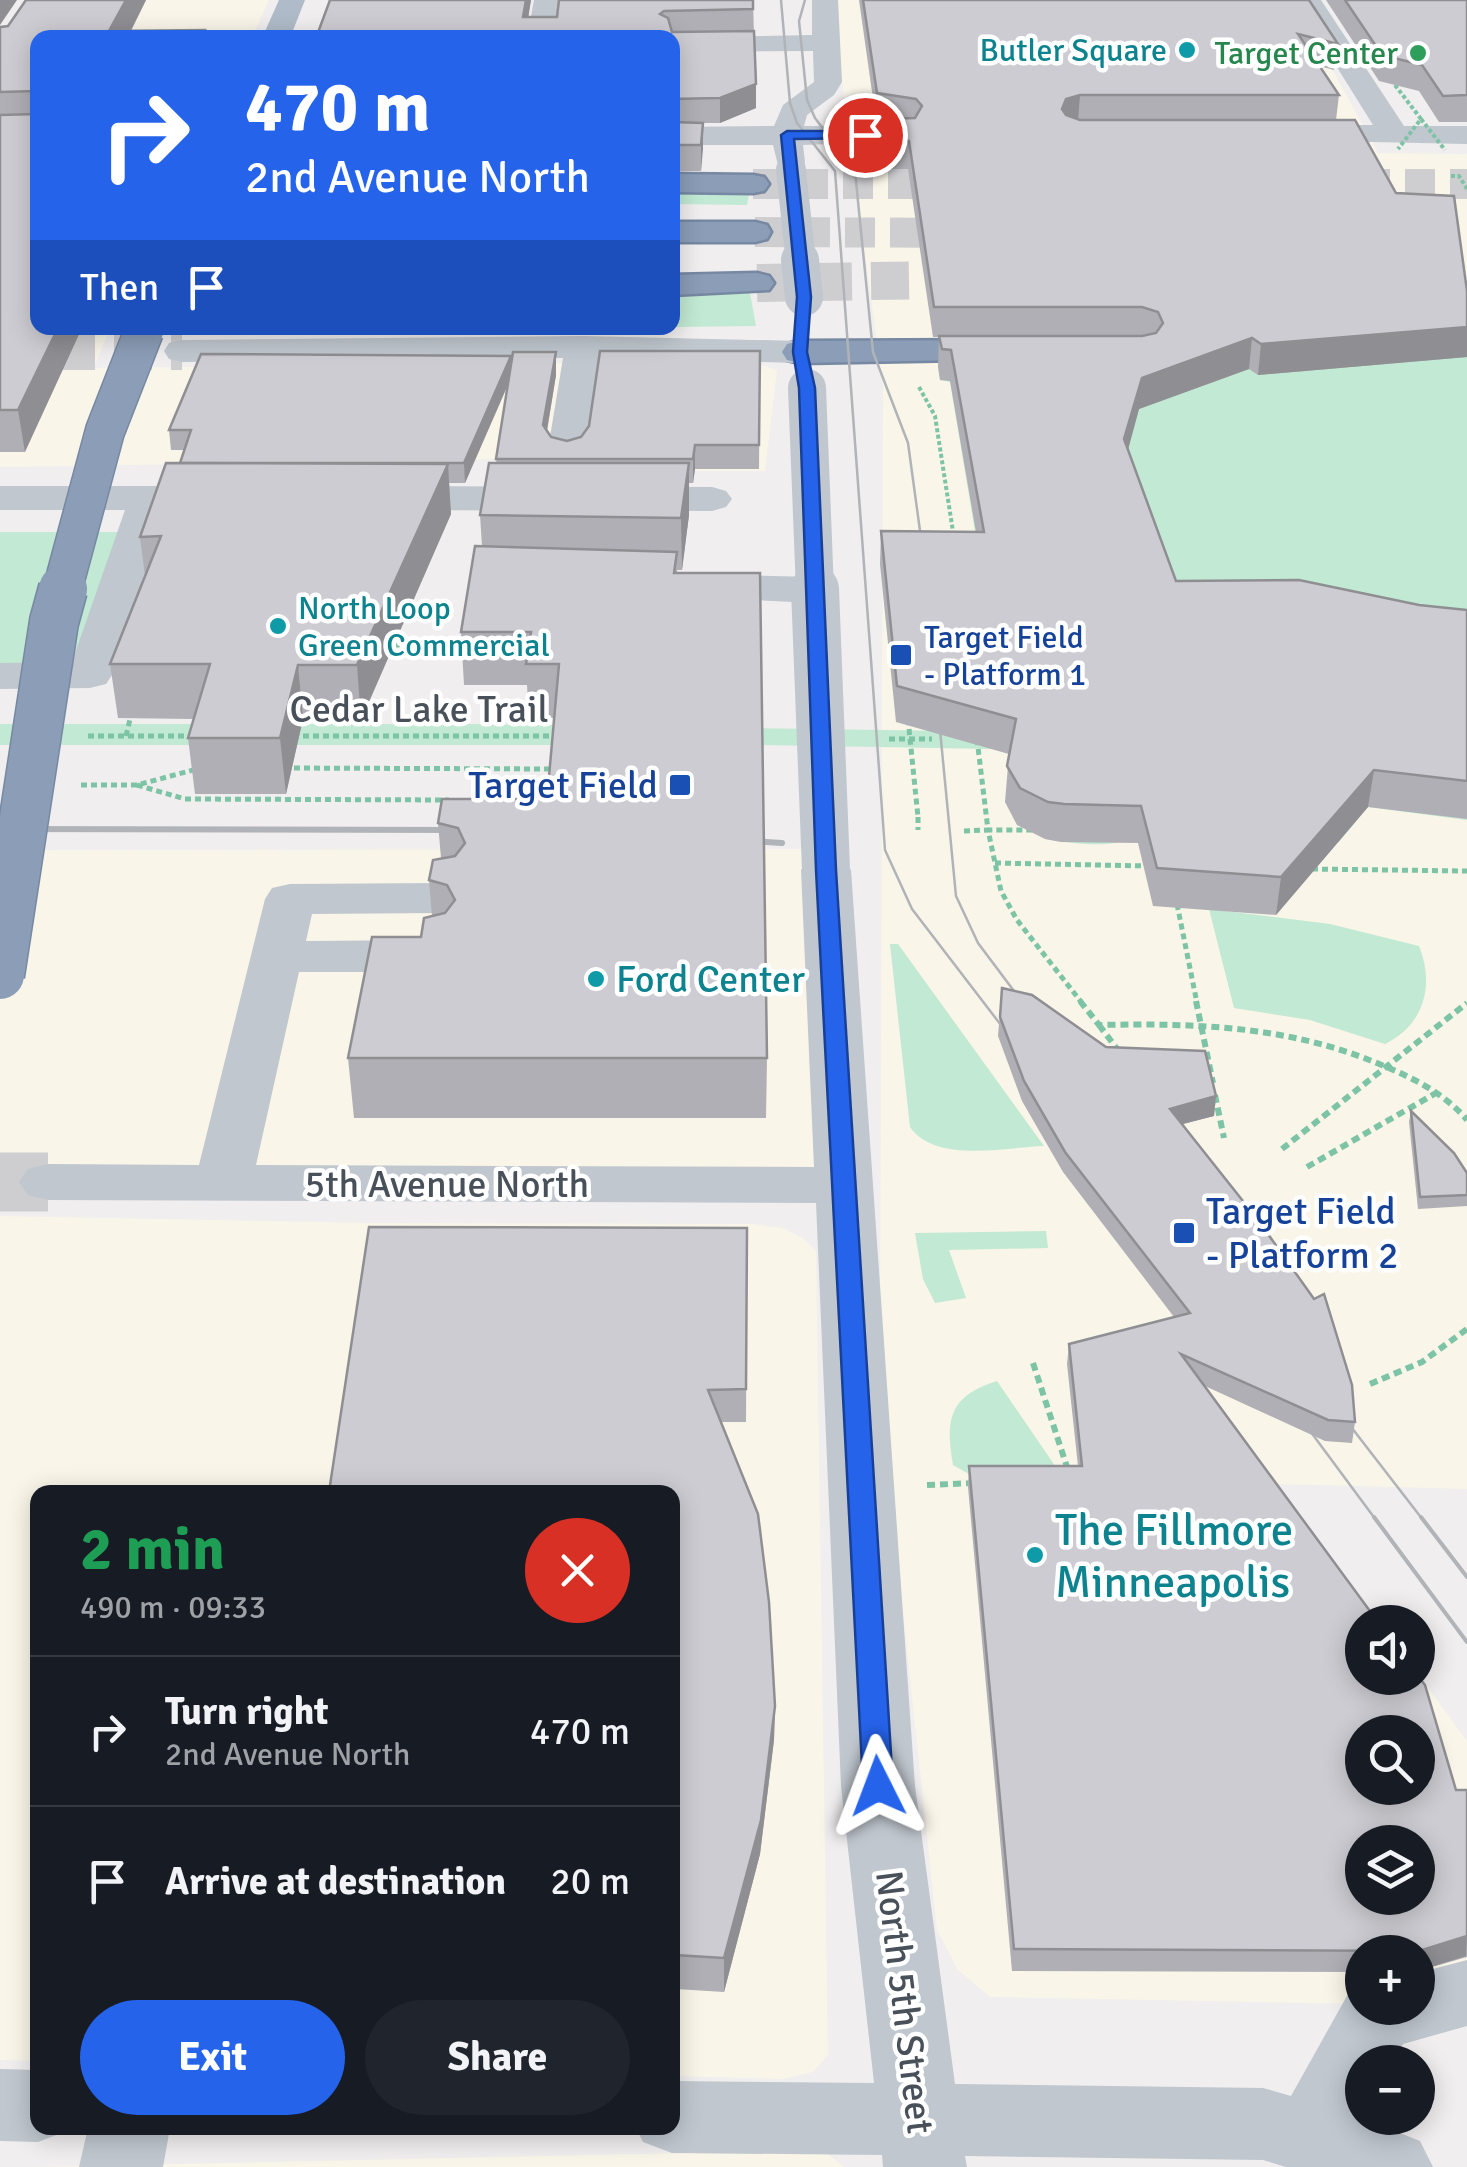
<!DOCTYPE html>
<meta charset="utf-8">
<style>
body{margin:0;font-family:Signika,sans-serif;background:#20242c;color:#f1f3f6;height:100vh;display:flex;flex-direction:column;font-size:38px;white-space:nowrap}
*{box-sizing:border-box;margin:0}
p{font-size:32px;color:#9ea1a6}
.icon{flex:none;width:55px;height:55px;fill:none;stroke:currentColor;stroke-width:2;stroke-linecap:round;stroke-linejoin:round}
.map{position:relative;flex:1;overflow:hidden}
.panel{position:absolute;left:30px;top:1485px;width:650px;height:650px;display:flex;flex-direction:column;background:#171b24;border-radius:20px;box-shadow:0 5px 25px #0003}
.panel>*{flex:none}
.guide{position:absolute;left:30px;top:30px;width:650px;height:305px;border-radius:20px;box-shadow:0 5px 25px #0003;background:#2563eb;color:#fff;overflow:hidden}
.buttons{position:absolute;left:1345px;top:1605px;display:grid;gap:20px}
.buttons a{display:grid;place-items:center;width:90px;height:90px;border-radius:50%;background:#171b24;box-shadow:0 5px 25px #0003;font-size:50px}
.pin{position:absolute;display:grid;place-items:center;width:85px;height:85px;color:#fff;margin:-42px;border:5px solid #fff;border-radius:50%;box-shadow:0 2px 10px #0007}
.me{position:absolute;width:110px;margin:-55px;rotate:357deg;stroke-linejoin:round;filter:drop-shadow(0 0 8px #0008)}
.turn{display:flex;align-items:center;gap:35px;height:210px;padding:0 50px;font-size:45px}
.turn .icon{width:130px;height:130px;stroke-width:2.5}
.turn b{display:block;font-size:70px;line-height:85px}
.then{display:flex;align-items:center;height:95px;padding:0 50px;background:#0003;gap:20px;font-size:38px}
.round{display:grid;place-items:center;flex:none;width:105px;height:105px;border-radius:52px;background:#20242c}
.headline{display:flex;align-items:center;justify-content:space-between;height:170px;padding:0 50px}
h1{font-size:60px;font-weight:700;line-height:75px;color:#1e9e55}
.action{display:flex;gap:20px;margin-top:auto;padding:20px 50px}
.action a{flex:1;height:115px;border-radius:60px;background:#2563eb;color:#fff;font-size:40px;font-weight:700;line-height:115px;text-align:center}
.action a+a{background:#20242c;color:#f1f3f6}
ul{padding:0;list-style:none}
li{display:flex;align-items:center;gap:30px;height:150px;padding:0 50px;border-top:2px solid #363941}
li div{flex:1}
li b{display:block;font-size:38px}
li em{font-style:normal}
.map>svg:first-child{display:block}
.commercial{fill:#f9f5e8;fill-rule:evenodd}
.green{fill:#c1e9d3}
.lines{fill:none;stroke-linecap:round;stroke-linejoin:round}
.minor-tunnel-far1{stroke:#ceced0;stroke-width:38;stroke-dasharray:38 19;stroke-linecap:butt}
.minor-tunnel{stroke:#ceced0;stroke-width:59;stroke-dasharray:59 30;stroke-linecap:butt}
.highway-tunnel-far1{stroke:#ceced0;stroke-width:30;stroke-dasharray:30 15;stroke-linecap:butt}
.highway-tunnel{stroke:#ceced0;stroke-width:38;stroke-dasharray:38 19;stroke-linecap:butt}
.highway-casing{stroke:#7688a2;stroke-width:5}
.path-far2{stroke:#7dc3a5;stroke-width:4;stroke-dasharray:4 2.5;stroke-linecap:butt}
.path-far1{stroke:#7dc3a5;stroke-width:5;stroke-dasharray:6 4;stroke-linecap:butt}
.path{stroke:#7dc3a5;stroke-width:6;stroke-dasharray:8 5;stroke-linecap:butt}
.minor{fill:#c0c7ce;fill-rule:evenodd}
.major{fill:#b0bbc9;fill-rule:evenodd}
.highway{fill:#8b9db7;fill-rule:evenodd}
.tram-far1{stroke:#b0b3b7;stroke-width:2.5}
.tram{stroke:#b0b3b7;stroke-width:4}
.rail{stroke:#b0b3b7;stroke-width:6}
.highway-bridge-far1-casing{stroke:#7688a2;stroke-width:41;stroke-linecap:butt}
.highway-bridge-casing{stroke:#7688a2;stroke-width:51;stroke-linecap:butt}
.path-bridge-far1{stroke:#7dc3a5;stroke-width:4;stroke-dasharray:4 2.5;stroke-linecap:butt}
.path-bridge{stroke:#7dc3a5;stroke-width:5;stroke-dasharray:6 4;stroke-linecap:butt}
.minor-bridge-far2{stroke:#c0c7ce;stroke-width:30}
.minor-bridge-far1{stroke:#c0c7ce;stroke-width:38}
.minor-bridge{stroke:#c0c7ce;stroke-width:48}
.highway-bridge-far1{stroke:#8b9db7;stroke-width:38}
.highway-bridge{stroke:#8b9db7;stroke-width:48}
.wall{fill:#afafb5}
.shaded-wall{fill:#8f8f93}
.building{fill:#ccccd2;stroke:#8f8f93;stroke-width:2.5;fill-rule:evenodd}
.route{fill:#2563eb;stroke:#184099;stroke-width:2.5}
.culture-dot{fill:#0f9aa8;stroke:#fff;stroke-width:4}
.leisure-dot{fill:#2e9e5b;stroke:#fff;stroke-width:4}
.transit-dot{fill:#1a4fb4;stroke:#fff;stroke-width:4}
.labels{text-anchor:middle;stroke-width:9;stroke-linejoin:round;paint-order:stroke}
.far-culture-label{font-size:32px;fill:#0d838f;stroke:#fff;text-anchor:end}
.far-leisure-label{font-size:32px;fill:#27864d;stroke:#fff;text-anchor:end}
.far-transit-label{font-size:32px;fill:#164399;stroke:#fff;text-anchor:start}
.street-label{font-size:38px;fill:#485059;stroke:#fff}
.transit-label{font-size:38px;fill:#164399;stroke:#fff;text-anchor:end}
.culture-label{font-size:38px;fill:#0d838f;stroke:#fff;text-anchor:start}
.near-culture-label{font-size:45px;fill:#0d838f;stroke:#fff;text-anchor:start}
</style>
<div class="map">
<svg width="1467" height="2167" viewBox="0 0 1467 2167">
<rect width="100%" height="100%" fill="#f0eeee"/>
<g class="commercial">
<polygon points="35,0 269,0 252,37 38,38"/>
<path d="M 831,0 L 1294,0 L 1378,153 L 1467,154 L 1467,1489 L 1276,1484 L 1379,1622 L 1362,1622 L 1362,1678 L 1418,1678 L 1418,1674 L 1467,1741 L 1467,2006 L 1418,2005 L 1418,1952 L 1362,1952 L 1362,2004 L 990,1997 L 958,1970 L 937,1930 L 889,1482 L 880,1343 L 883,388 ZM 1362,1732 L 1418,1732 L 1418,1788 L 1362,1788 ZM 1362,1842 L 1418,1842 L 1418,1898 L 1362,1898 Z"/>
<polygon points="0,150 38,328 110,328 94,368 750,361 777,370 765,471 580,471 580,458 0,467"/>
<polygon points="836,849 839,1162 809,1175 0,1166 0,850"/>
<polygon points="0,1216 369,1223 753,1224 783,1228 803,1238 816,1251 828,2055 813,2072 783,2079 673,2076 672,1492 38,1492 37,2061 0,2060"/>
<polygon points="823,2150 844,2167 36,2167"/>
</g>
<g class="green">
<polygon points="673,188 750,189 747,205 673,204"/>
<polygon points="750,293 756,326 207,333 210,328 672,328 673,295"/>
<path d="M 1467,337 L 1467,820 L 1368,807 L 1338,843 L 1186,802 C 1131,847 1116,850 1045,839 L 1028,760 L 993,749 L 760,745 L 0,745 L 0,724 L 474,724 L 951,731 L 989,615 L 950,382 L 940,380 L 938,366 L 1105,364 Z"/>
<polygon points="0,532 138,532 90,675 0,676"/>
<path d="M 1209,909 L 1330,924 L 1419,946 C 1435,985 1424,1025 1385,1044 L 1310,1020 L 1234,1008 Z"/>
<path d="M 890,944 L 898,944 L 1044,1146 C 1005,1147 936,1164 910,1127 Z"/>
<polygon points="1046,1231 1048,1248 949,1250 966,1298 935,1303 923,1279 915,1233"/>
<path d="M 997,1381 L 1064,1479 L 969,1474 L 953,1465 C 945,1419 949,1396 997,1381 Z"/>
</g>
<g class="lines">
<polyline class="minor-tunnel-far1" points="0,351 182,351"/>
<polyline class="minor-tunnel" points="0,1182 48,1182"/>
<g class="highway-tunnel-far1">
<polyline points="753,184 984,184"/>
<polyline points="1315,184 1467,184"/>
<polyline points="755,232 989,233"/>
</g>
<polyline class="highway-tunnel" points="757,283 999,279"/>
<g class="highway-casing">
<g id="highway">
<polygon points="672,174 753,175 764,177 769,184 764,191 753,193 672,192"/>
<polygon points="672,222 755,222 767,225 771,232 767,239 755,242 672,242"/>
<polygon points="757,273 769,276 774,283 769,290 672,295 672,275"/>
<polygon points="1012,340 1025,343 1030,351 1025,359 800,363 787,360 782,352 787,344 800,341"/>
</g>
</g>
<g class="path-far2">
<polyline points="1451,176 1459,176 1467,189"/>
<polyline points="919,387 935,416 954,538"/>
</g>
<g class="path-far1">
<polyline points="394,645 469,645"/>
<polyline points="88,736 196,736"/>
<polyline points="126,736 132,711"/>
<polyline points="293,736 561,736"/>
<polyline points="889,739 932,739"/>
<polyline points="977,739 988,830 1038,830"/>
<polyline points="284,768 557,769"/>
<polyline points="81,785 137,785 197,769"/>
<polyline points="137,785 185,799 449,800"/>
<polyline points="918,817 918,830"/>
<polyline points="964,831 988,830 1001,891 1017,920 1082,1003"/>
<polyline points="995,863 1149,866"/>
<polyline points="1312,869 1467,871"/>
<polyline points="1177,904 1197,1003"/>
</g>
<g class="path">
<path d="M 1080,1001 L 1099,1025 C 1199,1023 1291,1026 1384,1066 C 1415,1079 1445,1094 1467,1120"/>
<polyline points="1196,1001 1213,1083"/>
<polyline points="1099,1025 1121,1054"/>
<polyline points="1215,1095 1224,1138"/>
<polyline points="1282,1149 1467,1003"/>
<polyline points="1307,1167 1436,1093"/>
<polyline points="1033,1363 1068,1470"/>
<polyline points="1370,1384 1422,1362 1467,1329"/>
<polyline points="927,1485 975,1483"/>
</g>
<g class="minor">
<polygon points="534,0 560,0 555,38 527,38"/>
<polygon points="812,0 838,0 842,82 834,95 807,115 804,126 903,126 914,129 918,135 914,141 803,145 805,162 801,169 779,169 773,145 672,145 672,127 774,126 783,105 814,82 813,51 672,52 672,38 664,38 812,35"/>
<polygon points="1295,0 1321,0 1404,126 1467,126 1467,144 1279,140 1275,134 1279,128 1290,125 1373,125"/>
<polygon points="583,336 800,341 813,344 818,352 813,360 800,363 599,358 586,449 581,457 567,461 553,457 548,449 563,358 182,362 169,359 164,351 169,343 182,340"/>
<polygon points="0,486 229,486 243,490 249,498 243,506 165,510 112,675 106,684 90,688 0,689 0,663 72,662 125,510 0,510"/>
<polygon points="375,486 712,487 726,491 732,499 726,507 712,511 375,510 361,506 355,498 361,490"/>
<polygon points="687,574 814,577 829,581 835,590 829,599 814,603 672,596 666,587 672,578"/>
<polygon points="826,855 843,860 851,870 915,1786 955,2084 1263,2088 1291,2096 1348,1994 1362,1989 1362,2008 1418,2008 1418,1973 1467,1960 1467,2026 1403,2044 1393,2062 1362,2062 1362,2118 1420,2141 1433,2167 1286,2167 1263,2160 965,2156 967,2167 883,2167 882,2155 672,2153 643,2142 636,2128 672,2128 672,2081 874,2083 841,1786 816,1203 48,1200 28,1195 19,1182 28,1169 48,1164 199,1165 265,899 272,888 290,884 440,883 458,887 465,898 458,909 440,913 312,914 306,941 430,940 448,945 456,956 448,967 430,972 299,972 256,1165 814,1167 801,870 809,860"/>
<polygon points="0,2069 38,2070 38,2128 69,2128 67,2131 38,2142 0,2141"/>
<polygon points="88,2128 170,2128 163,2167 79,2167"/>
</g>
<polygon class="major" points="279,0 305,0 290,38 262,38"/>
<use href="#highway" class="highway"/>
<g class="tram-far1">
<polyline points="781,0 790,103 797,123 835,171 885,850 912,909 1017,1046"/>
<polyline points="805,0 799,21 807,100 815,118 855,171 873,352 908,443 924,560"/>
<polyline points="938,709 956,896 978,943 1029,1011"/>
<polyline points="1338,1410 1423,1520"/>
<polyline points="1299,1416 1376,1520"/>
</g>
<g class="tram">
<polyline points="1374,1517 1467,1642"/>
<polyline points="1421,1517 1467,1577"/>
</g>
<g class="rail">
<polyline points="0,829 465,830"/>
<polyline points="735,840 782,843"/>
</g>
<g class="highway-bridge-far1-casing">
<polyline id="highway-bridge-far1" points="62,591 105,431 144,331"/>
</g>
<g class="highway-bridge-casing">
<polyline id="highway-bridge" points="0,975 54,622 63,589"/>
</g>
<g class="path-bridge-far1">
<polyline points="1395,85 1421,119 1398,149"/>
<polyline points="1421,119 1445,150"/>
</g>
<polyline class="path-bridge" points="908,719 918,817"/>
<polyline class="minor-bridge-far2" points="791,170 801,263"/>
<g class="minor-bridge-far1">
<polyline points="800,260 804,297"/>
<polyline points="807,388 815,591"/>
</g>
<polyline class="minor-bridge" points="815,589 826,870"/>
<use href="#highway-bridge-far1" class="highway-bridge-far1"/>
<use href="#highway-bridge" class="highway-bridge"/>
</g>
<g class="wall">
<polygon points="26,0 146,0 131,31 25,452 0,452 0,27 8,26"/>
<polygon points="531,0 528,17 557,17 753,0 756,108 720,123 703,123 701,171 672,171 672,38 316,38"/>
<polygon points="859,0 1309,0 1338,44 1334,70 1319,66 1339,95 1336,120 1467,327 1467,357 1258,375 1249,369 1139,409 1128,449 1176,581 1467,610 1467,819 1368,807 1276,915 1153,906 1138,843 1061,842 1045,839 1017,825 1005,802 1009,754 896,722 880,564 881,531 976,532 950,381 940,380 938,367 939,337 933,337 908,169 886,169 885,121 876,120"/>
<polygon points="1326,0 1467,0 1467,122 1439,122 1419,91 1379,81"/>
<polygon points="760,351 759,469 695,469 693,483 689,483 689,515 682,570 677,570 767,1058 766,1118 354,1118 348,1058 421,937 432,916 429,880 441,858 438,823 547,799 555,718 529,718 527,685 464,685 461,632 482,546 480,515 496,463 508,385 465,483 449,483 451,514 361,720 303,719 286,794 195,794 188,738 194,719 118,718 110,664 145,576 140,537 180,463 185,450 171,450 169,430 511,356 512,362 556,352 556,375 547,431 551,437 567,441 581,437"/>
<polygon points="1002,988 1106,1047 1216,1096 1214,1116 1182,1124 1355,1422 1352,1443 1325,1441 1205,1386 1456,1790 1467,1790 1467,1957 1418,1971 1418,1952 1362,1952 1362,1972 1012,1971 968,1487 969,1466 1078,1466 1067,1364 1069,1344 1174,1317 1063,1172 1022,1101 998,1036"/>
<polygon points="1411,1111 1467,1173 1467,1206 1418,1209 1409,1122"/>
<polygon points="747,1228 746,1422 721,1422 775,1706 774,1740 760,1854 724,1992 676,1989 676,1975 672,1975 672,1492"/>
</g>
<g class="shaded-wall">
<polygon points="0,0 17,0 0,25"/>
<polygon points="126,0 146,0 127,38 109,31"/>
<polygon points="526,0 531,0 525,38 523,17"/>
<polygon points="756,84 756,108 720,123 720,98"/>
<polygon points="1080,95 1078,121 1064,126 1062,109 1066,99"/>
<polygon points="703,123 703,149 701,171 701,145"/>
<polygon points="1467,327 1467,357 1258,375 1261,344"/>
<polygon points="58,328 82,328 25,452 18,410"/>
<polygon points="1252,338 1249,369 1139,409 1122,472 1124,439 1142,378"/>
<polygon points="556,352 556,375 544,448 543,425"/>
<polygon points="511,356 512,375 465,483 464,463"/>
<polygon points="695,445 695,469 693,483 693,459"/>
<polygon points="689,463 689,515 682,570 681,518"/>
<polygon points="448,464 451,514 361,720 357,665"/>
<polygon points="298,665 303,719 286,794 280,738"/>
<polygon points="1374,770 1368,807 1276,915 1281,877"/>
<polygon points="1216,1096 1214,1116 1168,1128 1170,1109"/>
<polygon points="775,1706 774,1740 760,1854 724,1992 724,1958"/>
<polygon points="1467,1936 1466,1956 1418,1971 1419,1951"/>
</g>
<g class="building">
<polygon points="26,0 126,0 109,31 205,30 202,38 38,38 38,328 58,328 18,410 0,410 0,115 36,114 36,91 0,92 0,27 8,26"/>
<polygon points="330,0 526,0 523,17 557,17 559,0 753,0 753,9 664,11 660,14 668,18 672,32 754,31 756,84 720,98 672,99 672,38 316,38"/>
<polygon points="863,0 1309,0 1338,44 1298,34 1339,95 1080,95 1066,99 1062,109 1066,115 1080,120 1355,120 1396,193 1454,196 1467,291 1467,327 1261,344 1252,338 1142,378 1124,439 1176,581 1299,580 1419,605 1467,610 1467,781 1374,770 1281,877 1157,868 1141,806 1064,804 1048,802 1020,788 1007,766 1016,719 897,686 881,531 984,532 951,350 942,349 939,336 1142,336 1156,333 1163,323 1158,312 1142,307 934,307 909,141 887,142 885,119 915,118 922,106 916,99 877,93"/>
<polygon points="1345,0 1467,0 1467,95 1443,96 1422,65 1382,55"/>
<polygon points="672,122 703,123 701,145 672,145"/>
<polygon points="600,351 760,351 759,445 695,445 693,459 496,459 513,352 556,352 543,425 551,437 567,441 581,437 589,426"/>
<polygon points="201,354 511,356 464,463 180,463 191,430 169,430"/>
<polygon points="166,463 448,464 357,665 298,665 280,738 188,738 210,664 110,664 161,536 140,537"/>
<polygon points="489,463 689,463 681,518 480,515"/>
<polygon points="475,546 677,552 674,573 760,573 767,1058 348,1058 372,937 421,937 424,918 445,913 455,900 447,885 429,880 433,860 455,856 465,843 458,828 438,823 442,799 547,799 559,664 526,664 531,632 461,632"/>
<path d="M 1002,988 L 1032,995 L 1106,1047 L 1205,1051 L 1216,1096 L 1170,1109 L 1258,1220 L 1314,1299 L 1324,1294 L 1352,1385 L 1355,1422 L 1328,1420 L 1181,1354 L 1378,1622 L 1362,1622 L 1362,1678 L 1418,1678 L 1418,1676 L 1425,1685 L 1456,1790 L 1467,1790 L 1467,1936 L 1419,1951 L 1014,1949 L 969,1466 L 1082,1466 L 1069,1344 L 1190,1313 L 1065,1152 L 1024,1081 L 1000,1017 ZM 1362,1732 L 1418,1732 L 1418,1788 L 1362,1788 ZM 1362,1842 L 1418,1842 L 1418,1898 L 1362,1898 Z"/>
<polygon points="1411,1111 1454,1153 1467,1173 1467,1195 1420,1197"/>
<polygon points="369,1227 747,1228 746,1389 708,1390 758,1514 769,1602 775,1706 761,1820 724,1958 675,1955 676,1941 672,1941 672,1492 329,1492"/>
</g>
<polygon class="route" points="865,131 870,132 870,138 794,139 811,297 807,352 815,388 836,870 893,1786 889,1794 878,1798 867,1794 863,1786 816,870 799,388 793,352 797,297 781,135 787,131"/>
<g class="culture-dot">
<circle cx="1187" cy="50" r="10"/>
<circle cx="278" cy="626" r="10"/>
<circle cx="596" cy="979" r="10"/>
<circle cx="1035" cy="1555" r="10"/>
</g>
<circle class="leisure-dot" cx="1418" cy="53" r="10"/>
<g class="transit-dot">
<rect x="889" y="643" width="24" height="24" rx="5"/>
<rect x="668" y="773" width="24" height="24" rx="5"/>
<rect x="1172" y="1221" width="24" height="24" rx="5"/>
</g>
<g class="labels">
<g class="far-culture-label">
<text x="1167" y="61">Butler Square</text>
<text x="298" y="619" text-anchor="start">North Loop<tspan x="298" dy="37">Green Commercial</tspan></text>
</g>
<g class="far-leisure-label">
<text x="1398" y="64">Target Center</text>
</g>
<g class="far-transit-label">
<text x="924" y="648">Target Field<tspan x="924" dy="37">- Platform 1</tspan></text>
</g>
<g class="street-label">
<text x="419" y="722">Cedar Lake Trail</text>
<text x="447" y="1197">5th Avenue North</text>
<text transform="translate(905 2002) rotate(83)" y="13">North 5th Street</text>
</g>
<g class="transit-label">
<text x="658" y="798">Target Field</text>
<text x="1206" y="1224" text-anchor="start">Target Field<tspan x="1206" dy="44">- Platform 2</tspan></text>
</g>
<g class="culture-label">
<text x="616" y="992">Ford Center</text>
</g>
<g class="near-culture-label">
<text x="1055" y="1545">The Fillmore<tspan x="1055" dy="52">Minneapolis</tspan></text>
</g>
</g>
</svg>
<div class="buttons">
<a><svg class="icon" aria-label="sound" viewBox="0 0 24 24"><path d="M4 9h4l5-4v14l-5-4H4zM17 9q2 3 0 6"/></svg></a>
<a><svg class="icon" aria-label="search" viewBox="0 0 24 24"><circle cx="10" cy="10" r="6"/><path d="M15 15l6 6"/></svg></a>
<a><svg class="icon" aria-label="layers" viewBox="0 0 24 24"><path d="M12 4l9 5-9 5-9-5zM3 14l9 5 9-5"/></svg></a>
<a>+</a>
<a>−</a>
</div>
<div class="pin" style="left:865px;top:135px;background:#d93025"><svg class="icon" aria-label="arrive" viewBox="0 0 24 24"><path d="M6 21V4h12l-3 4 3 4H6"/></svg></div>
<svg class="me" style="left:878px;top:1786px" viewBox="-20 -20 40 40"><path d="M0-17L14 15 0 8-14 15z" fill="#2563eb" stroke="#fff" stroke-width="4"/></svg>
<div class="guide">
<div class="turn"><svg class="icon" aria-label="right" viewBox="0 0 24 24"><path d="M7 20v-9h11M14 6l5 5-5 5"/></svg><div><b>470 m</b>2nd Avenue North</div></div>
<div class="then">Then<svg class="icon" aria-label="arrive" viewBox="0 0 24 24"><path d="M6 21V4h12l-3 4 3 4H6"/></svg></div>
</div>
<section class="panel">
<div class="headline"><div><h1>2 min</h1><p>490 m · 09:33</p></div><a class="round" style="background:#d93025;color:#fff"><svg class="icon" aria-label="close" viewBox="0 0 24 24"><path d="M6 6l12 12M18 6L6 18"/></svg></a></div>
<ul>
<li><svg class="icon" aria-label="right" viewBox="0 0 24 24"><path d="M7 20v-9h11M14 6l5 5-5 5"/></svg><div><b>Turn right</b><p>2nd Avenue North</p></div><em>470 m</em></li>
<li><svg class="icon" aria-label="arrive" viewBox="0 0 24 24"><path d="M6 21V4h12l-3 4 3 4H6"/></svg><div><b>Arrive at destination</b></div><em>20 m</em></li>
</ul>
<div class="action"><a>Exit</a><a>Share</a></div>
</section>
</div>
